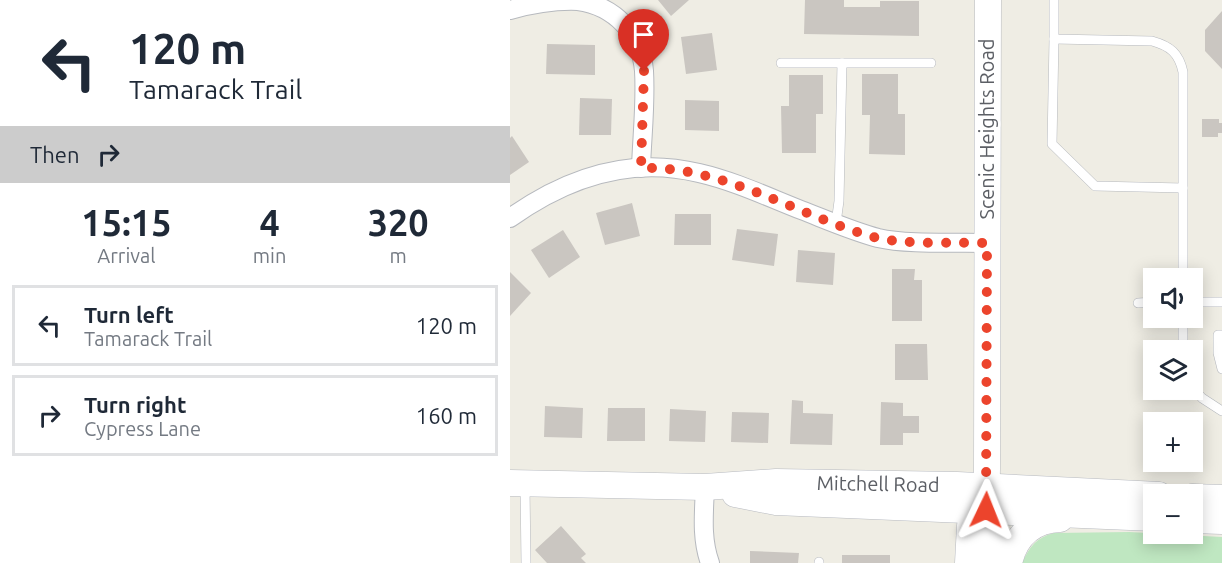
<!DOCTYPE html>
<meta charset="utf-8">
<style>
body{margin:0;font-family:Ubuntu,sans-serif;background:#f6f6f7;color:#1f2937;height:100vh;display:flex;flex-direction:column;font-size:22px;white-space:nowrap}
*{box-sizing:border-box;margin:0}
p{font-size:20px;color:#747a83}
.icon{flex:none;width:33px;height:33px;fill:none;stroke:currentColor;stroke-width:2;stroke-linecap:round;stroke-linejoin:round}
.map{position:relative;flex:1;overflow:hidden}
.details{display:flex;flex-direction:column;background:#fff;width:510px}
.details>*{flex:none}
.top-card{background:#fff;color:#1f2937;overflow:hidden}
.buttons{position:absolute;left:633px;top:268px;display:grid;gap:12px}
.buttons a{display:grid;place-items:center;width:60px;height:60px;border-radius:0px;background:#fff;box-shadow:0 3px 15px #0003;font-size:30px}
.pin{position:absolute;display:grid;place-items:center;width:51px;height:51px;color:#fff;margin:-62px -26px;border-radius:50% 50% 50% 0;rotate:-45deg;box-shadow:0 0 6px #0007}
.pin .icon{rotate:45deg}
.me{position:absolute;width:66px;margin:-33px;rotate:2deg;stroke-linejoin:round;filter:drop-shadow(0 0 4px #0008)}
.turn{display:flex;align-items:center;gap:21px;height:126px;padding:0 30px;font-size:27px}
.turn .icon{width:78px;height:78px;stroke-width:2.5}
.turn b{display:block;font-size:42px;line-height:51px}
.then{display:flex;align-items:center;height:57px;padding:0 30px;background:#0003;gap:12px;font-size:22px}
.eta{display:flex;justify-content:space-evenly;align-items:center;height:102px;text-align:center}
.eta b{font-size:36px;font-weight:600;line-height:42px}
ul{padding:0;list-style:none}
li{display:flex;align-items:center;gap:18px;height:81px;margin:0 12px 9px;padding:0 18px;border:3px solid #e0e1e3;border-radius:0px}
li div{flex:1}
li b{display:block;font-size:22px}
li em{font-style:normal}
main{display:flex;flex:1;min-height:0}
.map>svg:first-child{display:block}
.green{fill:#bfe7c1}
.building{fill:#cac6c1}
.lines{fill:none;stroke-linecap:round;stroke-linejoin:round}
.lane-casing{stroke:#b6b9be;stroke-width:10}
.street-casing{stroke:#b6b9be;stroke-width:20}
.secondary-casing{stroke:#b7bac0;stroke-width:27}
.lane{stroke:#fff;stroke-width:9}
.street{stroke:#fff;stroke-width:18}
.secondary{stroke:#fff;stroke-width:26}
.route{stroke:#ec442c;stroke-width:10;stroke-dasharray:0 18}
.labels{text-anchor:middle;stroke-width:5;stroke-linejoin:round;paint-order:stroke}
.street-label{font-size:20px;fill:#5c5f65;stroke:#fff}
</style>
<main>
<section class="details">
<div class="top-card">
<div class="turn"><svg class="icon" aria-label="left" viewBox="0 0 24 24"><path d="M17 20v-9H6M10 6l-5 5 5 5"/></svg><div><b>120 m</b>Tamarack Trail</div></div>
<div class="then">Then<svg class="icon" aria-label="right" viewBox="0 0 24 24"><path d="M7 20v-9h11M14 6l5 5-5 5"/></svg></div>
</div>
<div class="eta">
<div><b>15:15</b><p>Arrival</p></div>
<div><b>4</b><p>min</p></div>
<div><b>320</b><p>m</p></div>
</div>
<ul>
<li><svg class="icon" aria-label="left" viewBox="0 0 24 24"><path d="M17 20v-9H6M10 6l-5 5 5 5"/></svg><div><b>Turn left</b><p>Tamarack Trail</p></div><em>120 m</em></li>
<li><svg class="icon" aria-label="right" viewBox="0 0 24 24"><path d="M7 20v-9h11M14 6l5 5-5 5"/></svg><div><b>Turn right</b><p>Cypress Lane</p></div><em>160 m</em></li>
</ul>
</section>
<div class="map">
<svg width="712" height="563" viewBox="0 0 712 563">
<rect width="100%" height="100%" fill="#efede4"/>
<path class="green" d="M 619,532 L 712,537 L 712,563 L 512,563 C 519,547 527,537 544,533 Z"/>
<g class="building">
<polygon points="148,0 179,0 161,16"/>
<polygon points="295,0 334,0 334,7 370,7 370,1 409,1 409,36 294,34"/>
<polygon points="712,11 712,69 695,51 695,30"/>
<polygon points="202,33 207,70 176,74 171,37"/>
<polygon points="37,44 85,45 85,75 36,74"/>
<polygon points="352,74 388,74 388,114 395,114 395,155 359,154 360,115 352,115"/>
<polygon points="279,75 313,75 313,114 306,114 306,153 272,153 271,106 279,106"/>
<polygon points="70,98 102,99 101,135 69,135"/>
<polygon points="175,100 209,101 209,131 175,130"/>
<polygon points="692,119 709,119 709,123 712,123 712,133 708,133 708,137 692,137"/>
<polygon points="2,136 19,162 0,175 0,138"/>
<polygon points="122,203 130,236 95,245 86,213"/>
<polygon points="165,214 201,214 201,245 164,245"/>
<polygon points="227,229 268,234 264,266 222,260"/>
<polygon points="53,230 70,257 39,278 21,250"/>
<polygon points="288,250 325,253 323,285 286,282"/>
<polygon points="382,269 405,269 404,280 412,280 412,321 382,321"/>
<polygon points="0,272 21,293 0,316"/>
<polygon points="385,344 417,344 418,380 385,380"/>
<polygon points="282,400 293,401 293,413 323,414 322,445 280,444"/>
<polygon points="371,402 393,403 393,416 409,416 409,433 393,433 393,445 370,445"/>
<polygon points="35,406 73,408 72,438 34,437"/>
<polygon points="98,408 135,408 135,441 97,441"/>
<polygon points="160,409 196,411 195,442 159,441"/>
<polygon points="222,412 259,413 258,443 221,442"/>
<polygon points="51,526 76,554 71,558 76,563 37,563 25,550"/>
<polygon points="240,551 289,553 288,563 240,563"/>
<rect x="332" y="555" width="48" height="8"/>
</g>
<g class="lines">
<g class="lane-casing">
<g id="lane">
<path d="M 544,0 L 544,39 L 642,41 C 660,46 669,53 673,72 L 673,279"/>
<polyline points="544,39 542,144 585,186 673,188"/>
<polyline points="271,63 421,63"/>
<polyline points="326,223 329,201 332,63"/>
<polyline points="682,302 712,302"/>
<polyline points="628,303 644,302"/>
<polyline points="673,318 673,351"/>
<polyline points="712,335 708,335 708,353 712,369"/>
<polyline points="682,387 692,398 712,411"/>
<polyline points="15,486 16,563"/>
<polyline points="309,563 309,562"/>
</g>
</g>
<g class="street-casing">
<g id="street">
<path d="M 0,10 C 22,4 45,0 68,1 C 105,6 131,34 134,71 C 136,103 132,136 131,168"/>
<path d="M 0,218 C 56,178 120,156 189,173 C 224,181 258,197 291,210 C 317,220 342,231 368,238 C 398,245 446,242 477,243"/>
<path d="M 195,487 C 194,513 191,538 200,563"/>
</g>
</g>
<g class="secondary-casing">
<g id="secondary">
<polyline points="478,0 477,469 476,510 484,530 482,563"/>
<polyline points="0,483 195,487 266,482 447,485 649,495"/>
<polyline points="225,494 266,502 644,518"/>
<polyline points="682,497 712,498"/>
<polyline points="682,520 712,521"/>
<polyline points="458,563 460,526 476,510"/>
<path d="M 499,563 C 505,536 522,520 550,519"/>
</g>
</g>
<use href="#lane" class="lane"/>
<use href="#street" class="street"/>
<use href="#secondary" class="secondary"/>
</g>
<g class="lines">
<path class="route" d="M 134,71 L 131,168 C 216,166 287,216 367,238 C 397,245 446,242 477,243 L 476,510"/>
</g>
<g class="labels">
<g class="street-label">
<text transform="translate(477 129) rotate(-90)" y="7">Scenic Heights Road</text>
<text transform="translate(368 484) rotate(1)" y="7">Mitchell Road</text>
</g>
</g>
</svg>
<div class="buttons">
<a><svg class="icon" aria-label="sound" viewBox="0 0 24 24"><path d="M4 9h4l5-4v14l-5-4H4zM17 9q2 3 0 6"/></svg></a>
<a><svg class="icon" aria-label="layers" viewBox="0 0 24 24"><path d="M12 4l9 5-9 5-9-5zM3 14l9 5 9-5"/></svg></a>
<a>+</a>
<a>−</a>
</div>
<div class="pin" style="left:134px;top:71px;background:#d93025"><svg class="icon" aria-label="arrive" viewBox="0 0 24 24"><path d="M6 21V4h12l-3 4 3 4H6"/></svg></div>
<svg class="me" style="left:476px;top:510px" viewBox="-20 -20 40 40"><path d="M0-17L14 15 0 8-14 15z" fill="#ec442c" stroke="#fff" stroke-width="4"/></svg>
</div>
</main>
